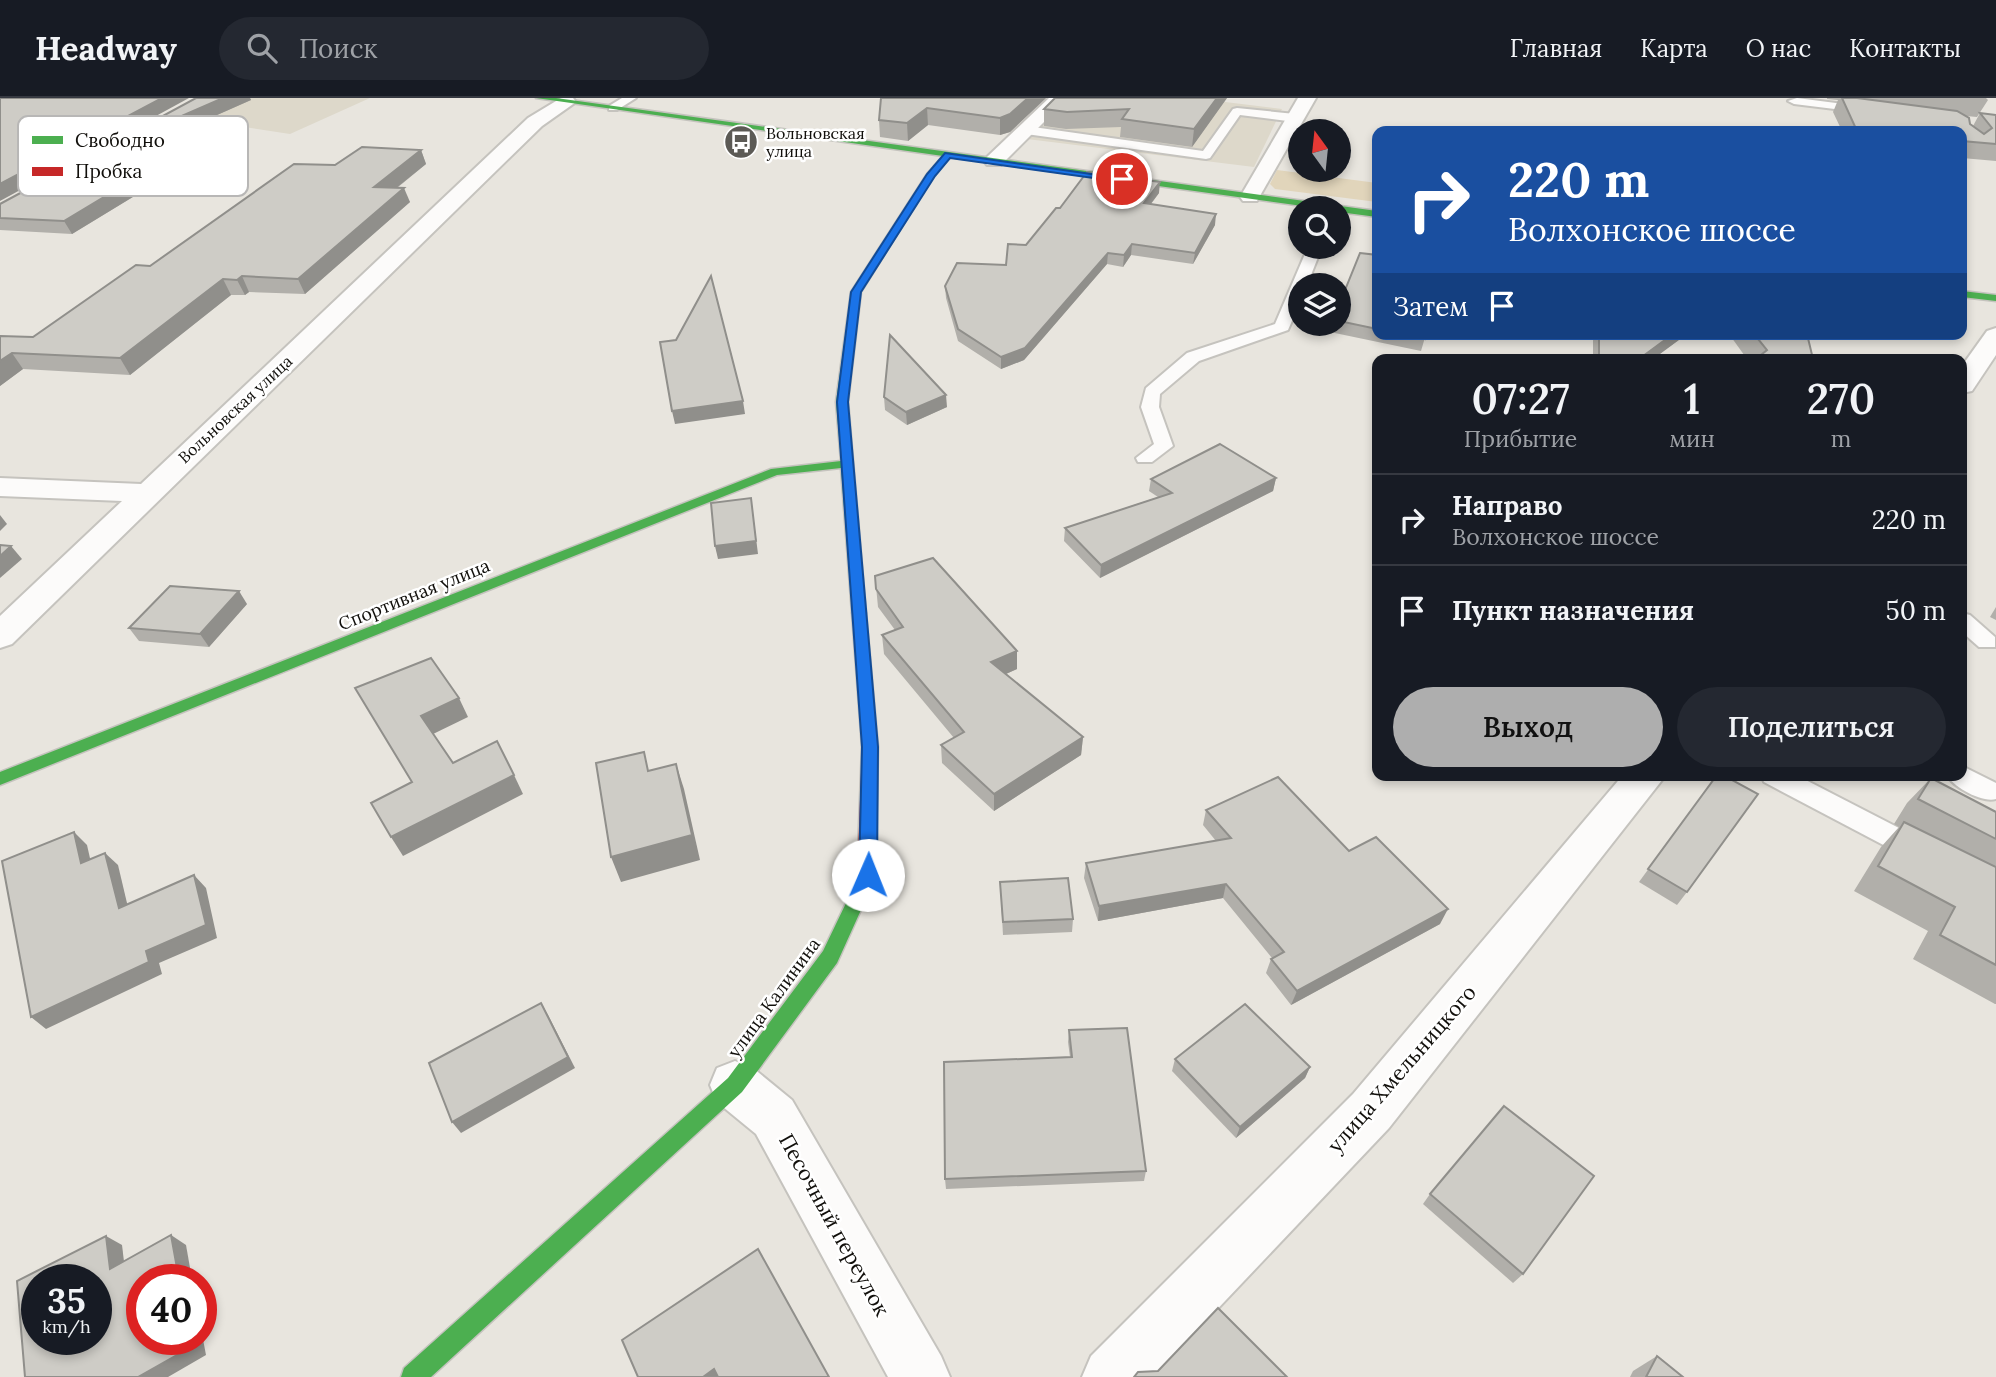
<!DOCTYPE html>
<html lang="ru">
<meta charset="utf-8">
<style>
body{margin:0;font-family:Lora,serif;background:#242831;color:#f1f3f6;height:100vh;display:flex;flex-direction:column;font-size:26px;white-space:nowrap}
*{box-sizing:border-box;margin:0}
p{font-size:23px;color:#9ea1a6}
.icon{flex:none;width:38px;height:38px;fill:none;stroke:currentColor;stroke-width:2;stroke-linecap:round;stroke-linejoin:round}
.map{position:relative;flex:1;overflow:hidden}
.sheet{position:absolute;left:1372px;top:256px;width:595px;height:427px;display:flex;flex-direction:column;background:#171b24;border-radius:14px;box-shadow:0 4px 10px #0003}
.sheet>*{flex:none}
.top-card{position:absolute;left:1372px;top:28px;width:595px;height:214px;border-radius:14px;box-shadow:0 4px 10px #0003;background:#1a4fa0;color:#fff;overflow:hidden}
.needle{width:46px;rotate:345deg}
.fabs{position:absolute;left:1288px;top:21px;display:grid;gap:14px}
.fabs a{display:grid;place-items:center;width:63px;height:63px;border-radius:50%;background:#171b24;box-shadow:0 4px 10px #0003;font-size:35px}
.speed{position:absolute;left:21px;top:1166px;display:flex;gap:14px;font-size:35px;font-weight:700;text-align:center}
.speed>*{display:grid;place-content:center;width:91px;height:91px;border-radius:50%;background:#171b24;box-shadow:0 4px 10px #0003;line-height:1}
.speed small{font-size:18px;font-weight:400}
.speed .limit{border:10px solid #d22;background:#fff;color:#111}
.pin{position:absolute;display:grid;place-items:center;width:60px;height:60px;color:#fff;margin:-30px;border:4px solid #fff;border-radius:50%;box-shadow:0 2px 7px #0007}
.me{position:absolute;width:77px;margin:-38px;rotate:1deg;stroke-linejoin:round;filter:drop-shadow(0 0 5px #0008)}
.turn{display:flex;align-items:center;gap:24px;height:147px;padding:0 21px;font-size:32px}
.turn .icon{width:91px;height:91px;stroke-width:2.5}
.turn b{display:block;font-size:49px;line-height:60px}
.then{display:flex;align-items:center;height:66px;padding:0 21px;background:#0003;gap:14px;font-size:26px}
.eta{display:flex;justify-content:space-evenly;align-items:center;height:119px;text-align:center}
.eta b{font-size:42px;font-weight:600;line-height:49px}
.cta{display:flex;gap:14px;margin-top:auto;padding:14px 21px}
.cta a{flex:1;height:80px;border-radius:42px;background:#aeaeae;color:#111;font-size:28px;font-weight:600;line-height:80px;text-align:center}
.cta a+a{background:#242831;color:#f1f3f6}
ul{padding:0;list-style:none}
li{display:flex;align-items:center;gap:21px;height:91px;padding:0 21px;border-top:2px solid #363941}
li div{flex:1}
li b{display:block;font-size:26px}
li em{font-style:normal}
header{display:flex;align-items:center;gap:42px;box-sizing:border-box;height:98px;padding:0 35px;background:#171b24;border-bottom:2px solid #363941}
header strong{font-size:33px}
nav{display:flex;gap:38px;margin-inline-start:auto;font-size:24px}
.search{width:490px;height:63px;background:#242831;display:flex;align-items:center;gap:18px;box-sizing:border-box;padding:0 24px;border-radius:38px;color:#9ea1a6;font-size:26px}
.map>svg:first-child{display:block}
.built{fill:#ddd8ca}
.green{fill:#e1d5bb}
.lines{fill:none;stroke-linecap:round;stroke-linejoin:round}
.lane-casing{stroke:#c5c3be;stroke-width:4}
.street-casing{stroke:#c5c3be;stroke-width:4}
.fast-casing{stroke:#c5c3be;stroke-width:3}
.jam-casing{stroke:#c5c3be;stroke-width:3}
.lane{fill:#fcfbfa;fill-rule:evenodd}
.street{fill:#fcfbfa;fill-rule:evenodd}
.fast{fill:#4caf50;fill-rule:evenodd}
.jam{fill:#c62828;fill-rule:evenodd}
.wall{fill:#b1afaa}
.shaded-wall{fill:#908f8b}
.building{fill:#ceccc6;stroke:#908f8b;stroke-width:2;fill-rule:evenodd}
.route{fill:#1a73e8;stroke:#114b97;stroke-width:2}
.labels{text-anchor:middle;stroke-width:5;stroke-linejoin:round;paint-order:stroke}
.far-poi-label{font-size:16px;fill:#110f0b;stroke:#fff;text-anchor:start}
.far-street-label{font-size:16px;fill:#110f0b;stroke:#fff}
.street-label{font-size:18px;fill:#110f0b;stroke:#fff}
.near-street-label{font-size:21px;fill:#110f0b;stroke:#fff}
.key{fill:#fff;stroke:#b8b7b6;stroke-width:2}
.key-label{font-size:19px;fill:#110f0b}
</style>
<header>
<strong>Headway</strong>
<div class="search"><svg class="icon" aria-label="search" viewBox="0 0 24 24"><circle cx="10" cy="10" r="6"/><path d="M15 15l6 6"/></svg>Поиск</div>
<nav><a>Главная</a><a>Карта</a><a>О нас</a><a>Контакты</a></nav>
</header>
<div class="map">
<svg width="1996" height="1279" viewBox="0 0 1996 1279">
<rect width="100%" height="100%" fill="#e8e5de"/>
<g class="built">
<polygon points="218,0 370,0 290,36 179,19"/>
<polygon points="1068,0 1193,0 1282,11 1254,69 1027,41"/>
</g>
<polygon class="green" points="1277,72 1377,85 1377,104 1275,91 1270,86"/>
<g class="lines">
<g class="lane-casing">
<g id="lane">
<polygon points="622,0 636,0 617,12 609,12 609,8"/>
<polygon points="1797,0 1867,9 1873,12 1867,15 1794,6 1788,3"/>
<polygon points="1237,10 1295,16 1301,20 1295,24 1240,17 1210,60 1206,61 1026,36 1020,32 1026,28 1203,53 1233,11"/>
<polygon points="1308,149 1322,149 1307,187 1300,187 1300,204 1288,232 1199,263 1160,296 1159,309 1173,348 1152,364 1138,364 1136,360 1154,346 1141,309 1146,290 1187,255 1275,226"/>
<polygon points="1962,515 1970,517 1995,539 1995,549 1979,549 1962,534"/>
<path d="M 1962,668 L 1996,685 L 1996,701 C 1982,705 1953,689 1947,677 L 1962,677 Z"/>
<polygon points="1761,677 1796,677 1928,745 1932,753 1928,761 1919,764 1910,761 1764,684"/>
</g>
</g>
<g class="street-casing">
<g id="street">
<polygon points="561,0 573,0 576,4 542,28 12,546 0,550 0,518 122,403 0,398 0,380 141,386 528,20"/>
<polygon points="1049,0 1068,0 1001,67 987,67 984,63 987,59"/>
<polygon points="1298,0 1316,0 1257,103 1243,103 1240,99"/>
<polygon points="1996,230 1996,257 1972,293 1962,295 1962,268 1987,233"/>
<polygon points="1623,677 1666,677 1389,1030 1153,1279 1082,1279 1091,1258 1353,996"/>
<polygon points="735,963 753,970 792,1002 941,1258 950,1279 888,1279 756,1036 717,1004 710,987 717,970"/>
</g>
</g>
<g class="fast-casing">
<g id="fast">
<polygon points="536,0 556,0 1377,113 1377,119 1339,114 1339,110 1317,110 950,59 934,77 861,194 848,304 866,515 864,518 854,518 852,515 841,370 777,377 0,687 0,674 771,371 841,363 836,304 851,194 927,76 943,58"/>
<polygon points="1962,193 1996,197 1996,203 1962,199"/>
<polygon points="866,774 872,776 875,781 837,865 742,994 431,1279 401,1279 404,1270 728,980 823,853 860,776"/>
</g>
</g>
<g class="jam-casing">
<polygon id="jam" points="859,510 866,515 878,649 875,781 872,786 866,788 860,786 857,781 862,649 852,515"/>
</g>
<use href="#lane" class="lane"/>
<use href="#street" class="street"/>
<use href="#fast" class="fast"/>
<use href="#jam" class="jam"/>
</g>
<g class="wall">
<polygon points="196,0 250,0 251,2 208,21 209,22 223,24 228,36 163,65 169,77 72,136 0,132 0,106"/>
<polygon points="881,0 1046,0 1010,34 1000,37 928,27 908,43 880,39 879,22"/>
<polygon points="1227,0 1192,49 1120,39 1121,29 1066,31 1044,28 1044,11"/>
<polygon points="1827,0 1986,0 1988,2 1977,19 1966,18 1970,26 1973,28 1980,15 1996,17 1996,63 1962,60 1962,33 1842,33 1833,14 1838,2 1827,1"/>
<polygon points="421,52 426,66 397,90 410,104 305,196 249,194 245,197 231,197 130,277 23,271 0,288 0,238 33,239 335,67"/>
<polygon points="1159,95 1151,106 1215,127 1193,166 1131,157 1123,169 1107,166 1024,262 1001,271 958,243 946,200 945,188 1006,167 1026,147 1060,110"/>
<polygon points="1377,157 1377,236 1426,236 1421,253 1330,234 1332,226 1339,226 1339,207"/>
<polygon points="1593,236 1687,236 1653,261 1593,261"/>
<polygon points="1729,236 1807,236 1813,261 1747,261"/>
<polygon points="884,299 947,309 907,327 885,312"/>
<polygon points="1276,380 1273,393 1100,480 1064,443 1065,430 1158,399 1149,393 1151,381"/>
<polygon points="875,478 1017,571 1006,576 1083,639 1081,657 994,713 942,665 941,647 954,640 884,556 882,537 895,532 878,509"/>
<polygon points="247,506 209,549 139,543 129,530"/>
<polygon points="1996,509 1996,522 1990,519"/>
<polygon points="1717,677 1687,794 1677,807 1639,784"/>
<polygon points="1931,680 1996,714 1996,906 1995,906 1913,861 1928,833 1854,793 1881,749 1899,729 1894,726 1907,705"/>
<polygon points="1206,712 1349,753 1440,826 1291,907 1266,875 1271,861 1272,860 1223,800 1098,823 1084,780 1086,765 1216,743 1203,727"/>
<polygon points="1000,784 1073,821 1072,834 1003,837"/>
<polygon points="1069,932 1146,1073 1144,1083 946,1091 945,1081 1070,959 1068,944"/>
<polygon points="1175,961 1310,969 1305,980 1236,1040 1172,973"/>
<polygon points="1430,1096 1523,1176 1513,1185 1423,1106"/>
<polygon points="1657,1258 1683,1279 1630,1279 1633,1273"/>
</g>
<g class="shaded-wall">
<polygon points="162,0 189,0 0,103 0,86"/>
<polygon points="223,0 250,0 251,2 208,21 212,29 223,24 228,36 163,65 169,77 72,136 64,123 184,17"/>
<polygon points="1028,0 1046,0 1010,34 1000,37 1000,20"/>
<polygon points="1217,0 1227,0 1192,49 1194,31"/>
<polygon points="927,10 928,27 908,43 907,25"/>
<polygon points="421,52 426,66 380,103 374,89"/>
<polygon points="1160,84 1159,95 1143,116 1144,105"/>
<polygon points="404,90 410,104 305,196 298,181"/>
<polygon points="1216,116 1215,127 1193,166 1195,155"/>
<polygon points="1132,146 1131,157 1123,169 1124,157"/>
<polygon points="1108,155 1107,166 1024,262 1001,271 1001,259"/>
<polygon points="242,178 249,194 245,197 237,182"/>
<polygon points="223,181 231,197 130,277 120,260"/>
<polygon points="1673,236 1687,236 1653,261 1639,261"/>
<polygon points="12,255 23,271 0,288 0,263"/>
<polygon points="946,297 947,309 907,327 906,314"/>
<polygon points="743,303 745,316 675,326 672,313"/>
<polygon points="1276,380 1273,393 1100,480 1101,467"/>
<polygon points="751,400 758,456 718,461 715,448"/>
<polygon points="0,417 7,426 0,433"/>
<polygon points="11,448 22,461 0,480 0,458"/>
<polygon points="239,493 247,506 209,549 200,536"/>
<polygon points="1017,553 1017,571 992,582 991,564"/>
<polygon points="459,600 468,619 431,637 421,618"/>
<polygon points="1083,639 1081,657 994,713 994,696"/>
<polygon points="676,666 684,691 700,762 621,784 611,759"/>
<polygon points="514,677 523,696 403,758 391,739"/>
<polygon points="74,734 87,747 94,778 81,765"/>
<polygon points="105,755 118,767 131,822 119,810"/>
<polygon points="194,777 206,790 217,840 159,865 162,876 46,931 31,919"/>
<polygon points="1226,786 1223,800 1098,823 1099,808"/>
<polygon points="1448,811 1440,826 1291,907 1297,893"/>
<polygon points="541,905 548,917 575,970 461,1035 452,1024"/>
<polygon points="1310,969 1305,980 1236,1040 1240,1029"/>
<polygon points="171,1137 186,1147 192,1181 179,1181"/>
<polygon points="106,1138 122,1147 126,1180 110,1171"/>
<polygon points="201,1231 206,1257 168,1279 138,1279 189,1241 201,1241"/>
<polygon points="714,1271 719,1279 703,1279"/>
</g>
<g class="building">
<polygon points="0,0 162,0 0,86"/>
<polygon points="196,0 223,0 184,17 208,20 204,22 223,24 131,63 162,64 64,123 0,120 0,106"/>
<polygon points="881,0 1028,0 1010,16 1000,20 927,10 907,25 879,22"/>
<polygon points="1055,0 1217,0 1194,31 1122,21 1129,11 1067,14 1044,11"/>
<polygon points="1842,0 1857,0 1957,13 1969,20 1970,26 1984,36 1992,30 1980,15 1996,17 1996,46 1962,43 1962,33 1857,33"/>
<polygon points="362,49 421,52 374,89 404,90 298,181 242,178 237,182 223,181 120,260 12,255 0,263 0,238 33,239 136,167 150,168 294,66 335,67"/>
<polygon points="1087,74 1160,84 1144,105 1216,116 1195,155 1132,146 1124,157 1108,155 1025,250 1001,259 958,231 945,188 957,165 1006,167 1008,146 1026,147 1056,110 1060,110"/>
<polygon points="1360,155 1377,157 1377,231 1339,223 1339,207"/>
<polygon points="711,178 743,303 672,313 660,244 676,242"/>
<polygon points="1401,236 1426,236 1425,241"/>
<polygon points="1599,236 1673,236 1639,261 1599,261"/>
<polygon points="1754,236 1807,236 1813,261 1756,261 1767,252"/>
<polygon points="890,237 946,297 906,314 884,299"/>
<polygon points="1220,346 1276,380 1101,467 1065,430 1172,395 1151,381"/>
<polygon points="751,400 756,443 715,448 711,405"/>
<polygon points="0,447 11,448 0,458"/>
<polygon points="933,460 1017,553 991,564 1083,639 994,696 941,647 964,634 882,537 903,529 876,491 875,478"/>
<polygon points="170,488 239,493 200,536 129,530"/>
<polygon points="431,560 459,600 421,618 453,665 497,643 514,677 391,739 371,705 412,684 355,590"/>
<polygon points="644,654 648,673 676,666 692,737 611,759 596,665"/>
<polygon points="1717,677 1723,677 1758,696 1687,794 1648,771"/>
<polygon points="1278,679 1349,753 1376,739 1448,811 1297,893 1271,861 1284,854 1226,786 1099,808 1086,765 1231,740 1206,712"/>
<polygon points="1931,680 1996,714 1996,741 1918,701"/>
<polygon points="1904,724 1996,769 1996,867 1940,837 1955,809 1878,768"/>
<polygon points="74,734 81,765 105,755 119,810 194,777 206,827 146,853 149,864 31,919 2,763"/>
<polygon points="1068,780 1073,821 1003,824 1000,784"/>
<polygon points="541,905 568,959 452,1024 429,965"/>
<polygon points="1245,906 1310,969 1240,1029 1175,961"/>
<polygon points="1127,930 1146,1073 945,1081 944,964 1072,959 1069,932"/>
<polygon points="1504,1008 1594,1078 1523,1176 1430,1096"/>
<path d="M 171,1137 L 179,1181 L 142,1181 L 142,1241 L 189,1241 L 191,1249 L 138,1279 L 25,1279 L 17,1183 L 106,1138 L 110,1171 ZM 37,1181 L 96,1181 L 96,1241 L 37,1241 Z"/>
<polygon points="758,1151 829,1279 718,1279 714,1271 703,1279 638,1279 622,1242"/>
<polygon points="1218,1210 1287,1279 1134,1279 1138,1274 1158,1273"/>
<polygon points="1657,1258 1683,1279 1646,1279"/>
</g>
<polygon class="route" points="945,55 1126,81 1122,84 950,60 935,78 861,194 848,304 878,649 877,777 868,784 859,777 862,649 837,304 851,194 927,76"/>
<defs>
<g id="bus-disc" transform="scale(1.75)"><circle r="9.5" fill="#5c5a55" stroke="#fff"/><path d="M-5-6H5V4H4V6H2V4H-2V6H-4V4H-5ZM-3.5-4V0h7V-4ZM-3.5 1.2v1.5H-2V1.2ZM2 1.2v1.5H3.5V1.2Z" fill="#fff"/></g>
</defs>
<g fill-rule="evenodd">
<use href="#bus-disc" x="741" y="44"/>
</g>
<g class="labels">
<g class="far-poi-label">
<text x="766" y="41">Вольновская<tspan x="766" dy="18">улица</tspan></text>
</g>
<g class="far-street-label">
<text transform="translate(235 311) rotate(-43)" y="6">Вольновская улица</text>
</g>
<g class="street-label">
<text transform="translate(414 497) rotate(-22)" y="6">Спортивная улица</text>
<text transform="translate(774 900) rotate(-54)" y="6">улица Калинина</text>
</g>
<g class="near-street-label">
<text transform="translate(1402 971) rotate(-49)" y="7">улица Хмельницкого</text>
<text transform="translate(834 1127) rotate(61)" y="7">Песочный переулок</text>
</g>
</g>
<rect x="18" y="18" width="230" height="80" rx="10" class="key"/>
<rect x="32" y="38" width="31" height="8" fill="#4caf50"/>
<rect x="32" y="69" width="31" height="9" fill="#c62828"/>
<g class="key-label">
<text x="75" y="49">Свободно</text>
<text x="75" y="80">Пробка</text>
</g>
</svg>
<div class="fabs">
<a><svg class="needle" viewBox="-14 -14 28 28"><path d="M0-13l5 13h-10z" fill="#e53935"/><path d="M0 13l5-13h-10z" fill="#9ea1a6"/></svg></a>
<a><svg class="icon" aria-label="search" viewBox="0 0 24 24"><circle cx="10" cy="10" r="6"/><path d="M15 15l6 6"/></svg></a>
<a><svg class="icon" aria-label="layers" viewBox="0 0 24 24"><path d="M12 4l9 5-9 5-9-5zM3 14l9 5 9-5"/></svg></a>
</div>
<div class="speed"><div>35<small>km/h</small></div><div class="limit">40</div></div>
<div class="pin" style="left:1122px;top:81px;background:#d93025"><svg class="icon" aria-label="arrive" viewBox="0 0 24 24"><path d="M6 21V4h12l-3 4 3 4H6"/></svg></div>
<svg class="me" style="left:868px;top:777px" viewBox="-20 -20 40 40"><circle r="19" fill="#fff"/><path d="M0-13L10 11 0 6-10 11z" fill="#1a73e8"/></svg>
<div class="top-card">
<div class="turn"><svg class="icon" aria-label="right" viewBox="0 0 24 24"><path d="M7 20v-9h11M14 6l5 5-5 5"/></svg><div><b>220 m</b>Волхонское шоссе</div></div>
<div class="then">Затем<svg class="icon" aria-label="arrive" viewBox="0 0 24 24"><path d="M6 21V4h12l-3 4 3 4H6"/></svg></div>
</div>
<section class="sheet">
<div class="eta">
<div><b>07:27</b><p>Прибытие</p></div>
<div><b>1</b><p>мин</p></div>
<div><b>270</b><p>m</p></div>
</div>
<ul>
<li><svg class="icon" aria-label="right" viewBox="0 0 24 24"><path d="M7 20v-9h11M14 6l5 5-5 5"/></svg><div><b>Направо</b><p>Волхонское шоссе</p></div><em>220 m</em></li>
<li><svg class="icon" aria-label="arrive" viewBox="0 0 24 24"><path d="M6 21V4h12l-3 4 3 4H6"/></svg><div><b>Пункт назначения</b></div><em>50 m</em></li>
</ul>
<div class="cta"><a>Выход</a><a>Поделиться</a></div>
</section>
</div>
